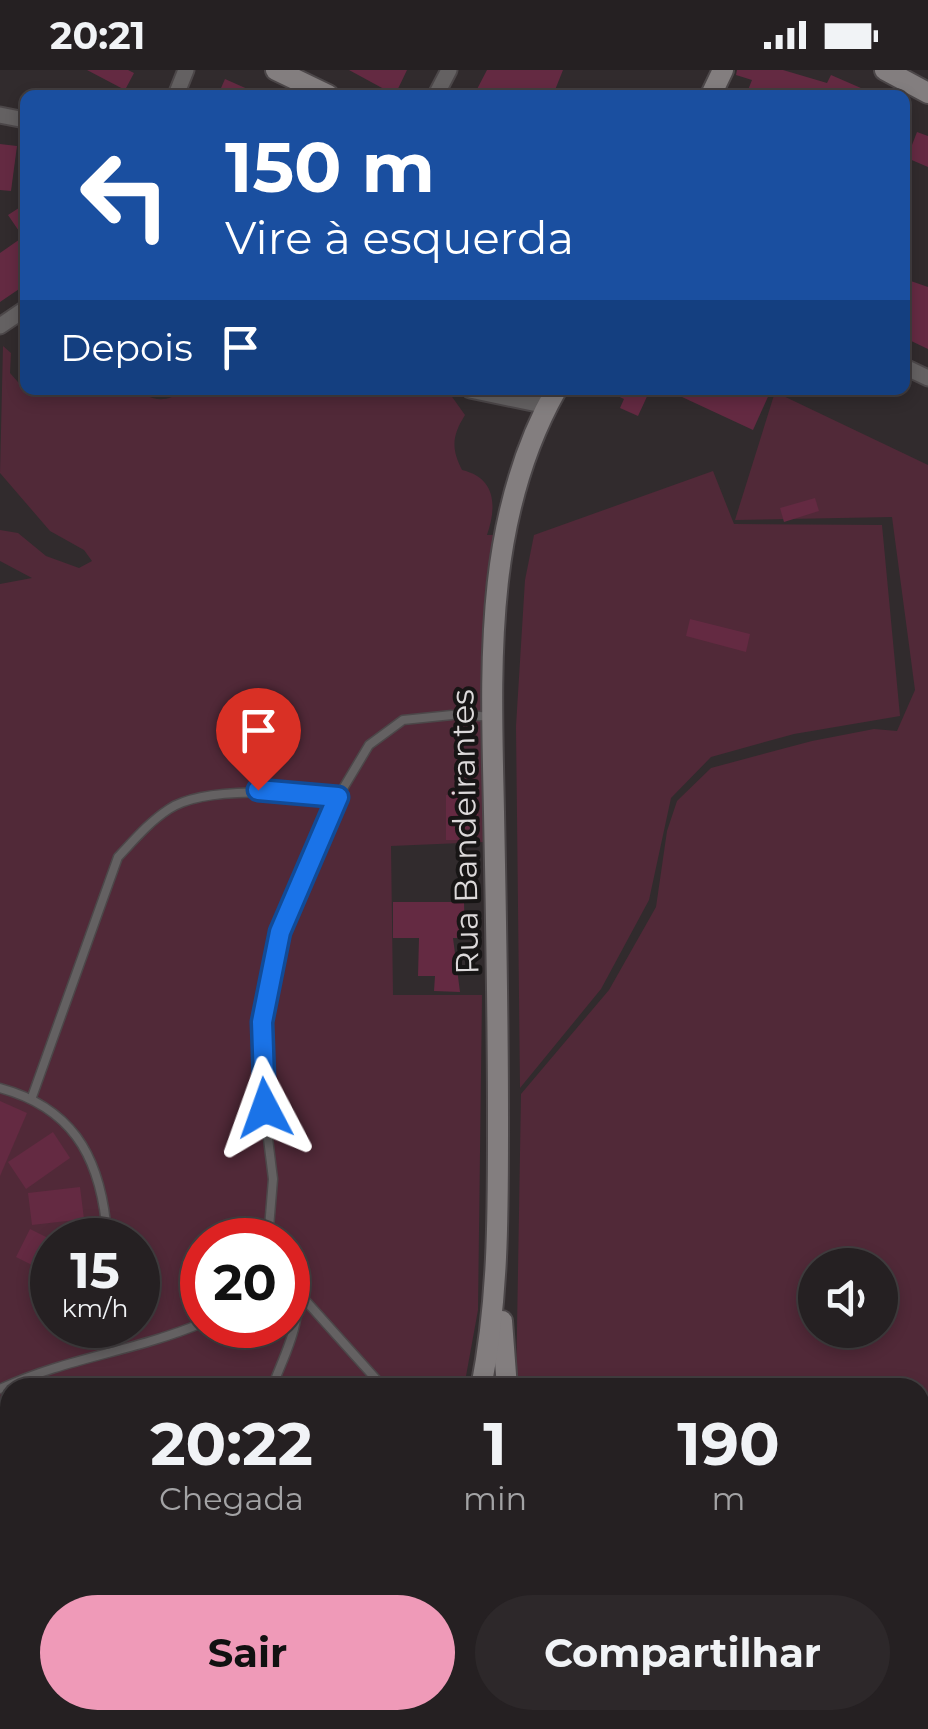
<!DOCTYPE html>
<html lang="pt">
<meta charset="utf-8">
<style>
body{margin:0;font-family:Montserrat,sans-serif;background:#2d282a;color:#f1f3f6;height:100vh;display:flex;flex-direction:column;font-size:38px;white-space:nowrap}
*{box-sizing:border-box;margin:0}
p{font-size:32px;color:#a3a3a5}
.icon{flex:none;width:55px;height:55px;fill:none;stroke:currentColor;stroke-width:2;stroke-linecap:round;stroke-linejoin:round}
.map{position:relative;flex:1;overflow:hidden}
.details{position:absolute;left:0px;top:1308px;width:930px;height:352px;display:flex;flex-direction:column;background:#252022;border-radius:30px 30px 0 0;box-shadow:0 5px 15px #0003,0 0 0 2px #423e40}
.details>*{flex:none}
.guide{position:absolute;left:20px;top:20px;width:890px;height:305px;border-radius:15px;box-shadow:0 5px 15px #0003,0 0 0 2px #423e40;background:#1a4fa0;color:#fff;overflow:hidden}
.buttons{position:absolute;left:798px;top:1178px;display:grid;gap:20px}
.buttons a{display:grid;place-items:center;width:100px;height:100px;border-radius:50%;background:#252022;box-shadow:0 5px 15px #0003,0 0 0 2px #423e40;font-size:50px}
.speed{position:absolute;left:30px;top:1148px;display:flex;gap:20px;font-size:50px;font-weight:700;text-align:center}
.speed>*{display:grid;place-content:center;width:130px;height:130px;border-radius:50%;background:#252022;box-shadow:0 5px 15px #0003,0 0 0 2px #423e40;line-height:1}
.speed small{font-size:25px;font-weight:400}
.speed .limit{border:15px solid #d22;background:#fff;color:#111}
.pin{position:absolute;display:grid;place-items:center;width:85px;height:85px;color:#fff;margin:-102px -42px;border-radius:50% 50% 50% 0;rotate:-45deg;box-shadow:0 0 10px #0007}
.pin .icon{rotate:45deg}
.me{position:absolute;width:110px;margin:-55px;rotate:356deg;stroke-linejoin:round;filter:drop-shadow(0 0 8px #0008)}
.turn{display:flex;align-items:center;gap:35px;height:210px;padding:0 40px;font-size:45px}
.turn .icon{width:130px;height:130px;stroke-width:2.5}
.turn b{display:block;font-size:70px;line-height:85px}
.then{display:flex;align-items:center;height:95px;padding:0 40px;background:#0003;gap:20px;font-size:38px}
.eta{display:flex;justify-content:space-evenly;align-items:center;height:170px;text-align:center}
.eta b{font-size:60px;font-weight:700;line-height:70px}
.primary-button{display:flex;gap:20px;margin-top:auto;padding:20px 40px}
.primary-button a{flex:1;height:115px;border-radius:60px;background:#ef9ab8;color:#111;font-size:40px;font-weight:700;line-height:115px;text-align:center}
.primary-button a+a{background:#2d282a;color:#f1f3f6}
.status{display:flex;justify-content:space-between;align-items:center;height:70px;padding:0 50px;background:#252022;direction:ltr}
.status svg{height:28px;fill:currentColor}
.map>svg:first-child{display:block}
.green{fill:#512938;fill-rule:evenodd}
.water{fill:#320018;stroke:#654152;stroke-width:2.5}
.building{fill:#642a42}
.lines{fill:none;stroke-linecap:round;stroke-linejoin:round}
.lane-casing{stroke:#4c4749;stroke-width:11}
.street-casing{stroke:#4c4749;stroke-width:19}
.secondary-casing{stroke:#4c4749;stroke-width:24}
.lane{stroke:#646162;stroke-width:8}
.street{stroke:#646162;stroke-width:15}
.secondary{stroke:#837e7f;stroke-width:20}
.route-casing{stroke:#114b97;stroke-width:25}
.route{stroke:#1a73e8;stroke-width:18}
.labels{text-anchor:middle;stroke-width:8;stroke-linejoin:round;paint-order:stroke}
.street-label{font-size:32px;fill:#dcd9da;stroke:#171515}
</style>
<div class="status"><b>20:21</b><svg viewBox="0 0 49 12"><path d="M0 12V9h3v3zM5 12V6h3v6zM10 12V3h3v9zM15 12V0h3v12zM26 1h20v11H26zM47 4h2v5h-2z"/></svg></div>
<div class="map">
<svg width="928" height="1659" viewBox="0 0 928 1659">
<rect width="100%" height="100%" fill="#312b2d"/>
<g class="green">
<path d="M 3,276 L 11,283 L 10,303 L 25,320 L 68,320 L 75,327 C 92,320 113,316 132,321 C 147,325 156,333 172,327 L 172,320 L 433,320 L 450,324 L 465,345 C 452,366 451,378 462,400 C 496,408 497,436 487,465 L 496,465 L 485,772 L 391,776 L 393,925 L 482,925 L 478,1240 L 464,1317 L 10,1318 L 10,1650 L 93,1650 L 64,1659 L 0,1659 L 0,514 L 32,508 L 0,491 L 0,460 L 18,463 L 46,486 L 79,498 L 92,491 L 84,480 L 50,461 L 0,403 ZM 52,1170 L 138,1170 L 138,1255 L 52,1255 ZM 202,1170 L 288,1170 L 288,1255 L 202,1255 Z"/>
<path d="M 775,322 L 928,395 L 928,1659 L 672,1659 L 664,1650 L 920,1650 L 920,1318 L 516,1318 L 521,1024 L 609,920 L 656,837 L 667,761 L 677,731 L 711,698 L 812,671 L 874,659 L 897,661 L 915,620 L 892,447 L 735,450 ZM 815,1195 L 880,1195 L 880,1260 L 815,1260 Z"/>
<polygon points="713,401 734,454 882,455 900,646 794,664 711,687 671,728 649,830 601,919 520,1018 516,656 525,510 534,465"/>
<polygon points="202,1650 487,1650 487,1659 206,1659"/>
</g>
<polygon class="water" points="93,1650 202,1650 206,1659 64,1659"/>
<g class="building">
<polygon points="87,0 128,0 134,3 125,20"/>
<polygon points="349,0 407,0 395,25"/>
<polygon points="487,0 563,0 553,25 537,25 522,18 519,25 474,25"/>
<polygon points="737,0 783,0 827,13 831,5 877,25 746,25 752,10 736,5"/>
<polygon points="225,9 261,25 218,25"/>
<polygon points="917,62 928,66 928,97 907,88"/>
<polygon points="0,74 17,76 11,121 0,120"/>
<polygon points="25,134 25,215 0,232 0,183 23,167 8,145"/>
<polygon points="905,209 928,217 928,279 905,268"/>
<polygon points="605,320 650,320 638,346 620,338 624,329"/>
<polygon points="667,320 771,320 753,360"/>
<polygon points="815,428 819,441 784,452 780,438"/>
<polygon points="690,549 750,564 746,582 686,566"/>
<polygon points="464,717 478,717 478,759 459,759 459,770 446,770 446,725 463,725"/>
<polygon points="393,832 464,832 465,868 453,868 460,922 434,921 435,906 418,906 419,868 393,868"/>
<polygon points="0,1031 27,1043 0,1106"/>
<polygon points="53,1062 70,1088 26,1119 8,1092"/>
<polygon points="80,1117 84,1149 32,1155 28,1123"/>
<polygon points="30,1159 52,1170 52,1205 16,1187"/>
</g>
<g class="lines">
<g class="lane-casing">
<g id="lane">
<polyline points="467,645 492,647"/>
<path d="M 0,1018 C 70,1037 98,1083 106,1153"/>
<path d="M 32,1027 L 118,787 C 134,770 149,752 169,739 C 205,715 296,723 338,727"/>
<polyline points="268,1170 273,1109 261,1012 262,952 280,863 338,727 369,675 403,650 452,645"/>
<polyline points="297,1221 384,1318"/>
<path d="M 272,1318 C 284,1283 311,1241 288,1208"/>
<path d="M 0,1319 C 65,1288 136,1281 202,1253"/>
<polyline points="289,1650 289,1659"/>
<polyline points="365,1659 380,1650"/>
</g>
</g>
<g class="street-casing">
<g id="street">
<polyline points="176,25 186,0"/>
<polyline points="436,25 449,0"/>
<polyline points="0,45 25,50"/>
<polyline points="0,256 25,239"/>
<polyline points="905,297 928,308"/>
<polyline points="470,320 547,336"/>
<polyline points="606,1650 615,1659"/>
</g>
</g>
<g class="secondary-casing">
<g id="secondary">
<polyline points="276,0 328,25"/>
<polyline points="885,0 928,23"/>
<polyline points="711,25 723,0"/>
<polyline points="502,1251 507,1318"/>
<path d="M 481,1318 C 499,1227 498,1138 498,1046 C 498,944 496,843 494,742 C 491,598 483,449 556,320"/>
<polyline points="500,1650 502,1659"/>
</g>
</g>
<use href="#lane" class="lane"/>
<use href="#street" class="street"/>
<use href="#secondary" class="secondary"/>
</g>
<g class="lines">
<g class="route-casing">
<polyline id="route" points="258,720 338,727 280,862 262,952 265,1038"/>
</g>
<use href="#route" class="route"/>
</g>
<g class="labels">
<g class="street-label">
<text transform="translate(465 762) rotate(-91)" y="11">Rua Bandeirantes</text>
</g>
</g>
</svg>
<div class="buttons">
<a><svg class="icon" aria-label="sound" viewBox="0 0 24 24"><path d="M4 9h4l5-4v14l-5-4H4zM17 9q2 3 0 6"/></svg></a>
</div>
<div class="speed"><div>15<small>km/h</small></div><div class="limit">20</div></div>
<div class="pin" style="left:258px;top:720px;background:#d93025"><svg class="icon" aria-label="arrive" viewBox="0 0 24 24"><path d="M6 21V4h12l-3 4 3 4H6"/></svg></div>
<svg class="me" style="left:265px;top:1038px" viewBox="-20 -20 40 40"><path d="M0-17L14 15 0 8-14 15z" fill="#1a73e8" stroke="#fff" stroke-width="4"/></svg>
<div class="guide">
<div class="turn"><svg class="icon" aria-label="left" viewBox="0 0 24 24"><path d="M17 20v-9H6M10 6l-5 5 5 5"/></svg><div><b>150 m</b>Vire à esquerda</div></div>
<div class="then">Depois<svg class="icon" aria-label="arrive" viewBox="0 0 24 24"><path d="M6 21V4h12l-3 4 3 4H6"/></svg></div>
</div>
<section class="details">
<div class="eta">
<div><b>20:22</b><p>Chegada</p></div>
<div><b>1</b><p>min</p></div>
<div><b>190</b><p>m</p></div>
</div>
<div class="primary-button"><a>Sair</a><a>Compartilhar</a></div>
</section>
</div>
